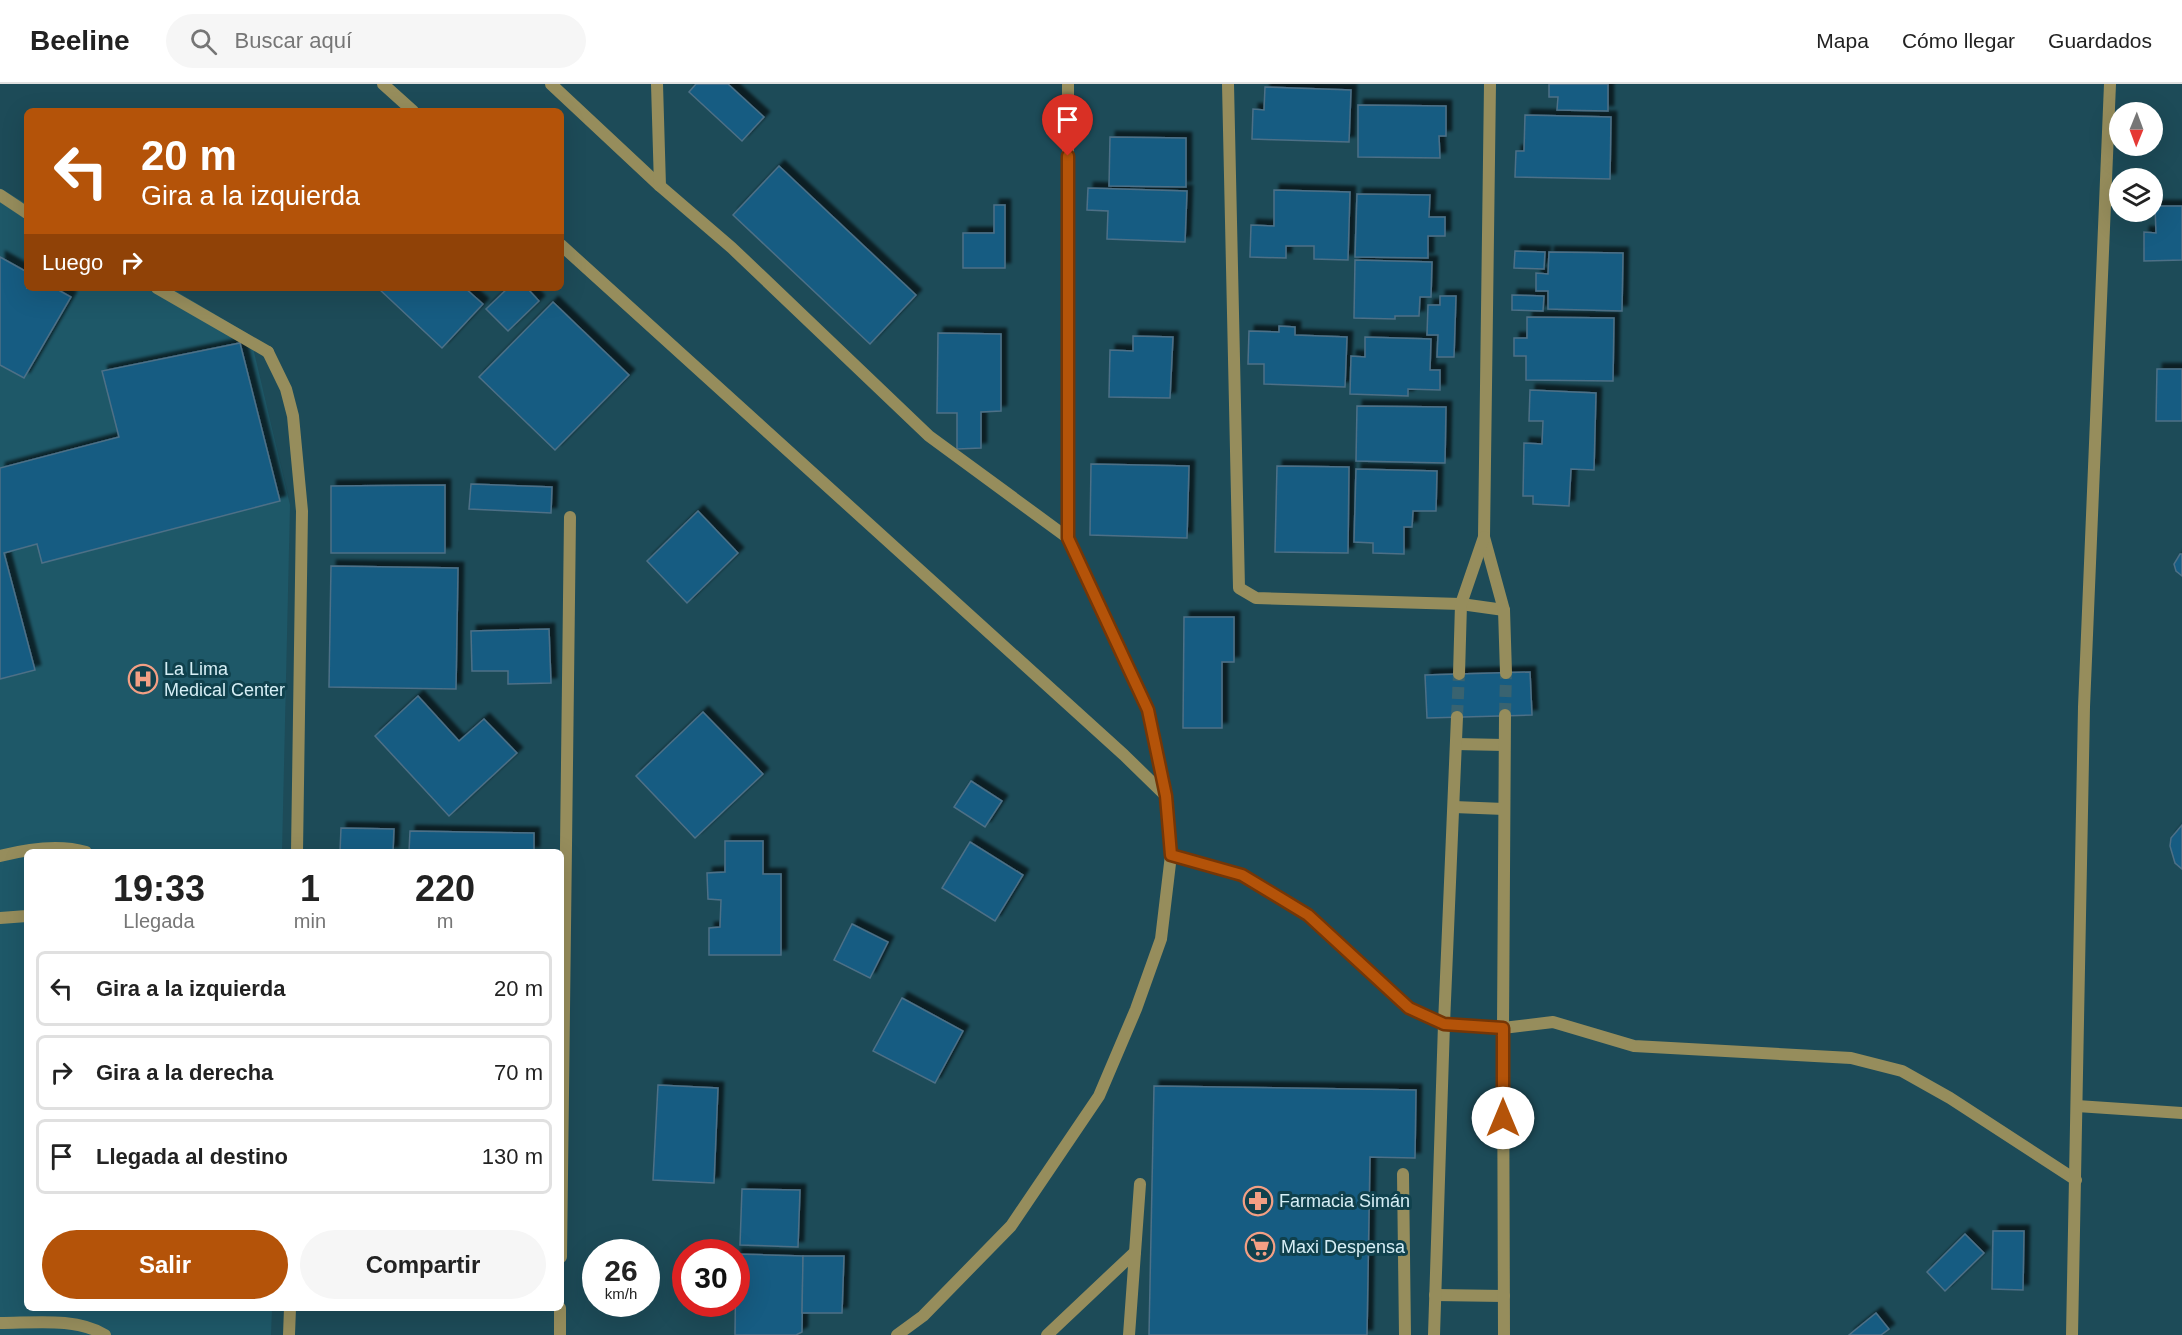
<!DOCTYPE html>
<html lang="es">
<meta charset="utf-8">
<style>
body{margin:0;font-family:Helvetica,sans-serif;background:#f6f6f6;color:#222;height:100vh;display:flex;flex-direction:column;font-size:22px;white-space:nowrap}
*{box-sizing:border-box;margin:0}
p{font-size:20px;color:#767676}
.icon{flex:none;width:33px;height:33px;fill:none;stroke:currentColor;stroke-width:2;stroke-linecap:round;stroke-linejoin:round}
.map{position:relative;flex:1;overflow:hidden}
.side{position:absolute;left:24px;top:765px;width:540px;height:462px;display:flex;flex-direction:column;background:#fff;border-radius:9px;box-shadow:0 6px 24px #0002}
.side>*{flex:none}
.hud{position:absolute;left:24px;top:24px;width:540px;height:183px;border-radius:9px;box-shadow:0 6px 24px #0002;background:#b45309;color:#fff;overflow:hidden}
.needle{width:39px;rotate:181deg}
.buttons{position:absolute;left:2109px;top:18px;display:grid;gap:12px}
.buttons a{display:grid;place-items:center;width:54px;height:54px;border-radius:50%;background:#fff;box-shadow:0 6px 24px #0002;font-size:30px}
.speed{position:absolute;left:582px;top:1155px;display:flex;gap:12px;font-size:30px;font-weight:700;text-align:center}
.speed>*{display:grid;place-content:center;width:78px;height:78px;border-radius:50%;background:#fff;box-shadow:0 6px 24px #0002;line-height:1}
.speed small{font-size:15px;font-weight:400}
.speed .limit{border:9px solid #d22;background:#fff;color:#111}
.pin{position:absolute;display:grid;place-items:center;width:51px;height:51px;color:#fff;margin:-62px -26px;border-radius:50% 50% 50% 0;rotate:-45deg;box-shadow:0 0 6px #0007}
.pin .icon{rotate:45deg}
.me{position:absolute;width:66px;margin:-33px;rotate:0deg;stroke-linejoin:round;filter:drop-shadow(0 0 4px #0008)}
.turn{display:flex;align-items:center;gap:21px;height:126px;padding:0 18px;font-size:27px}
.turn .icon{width:78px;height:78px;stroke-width:2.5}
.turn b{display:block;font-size:42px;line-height:51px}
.then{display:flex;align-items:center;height:57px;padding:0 18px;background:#0003;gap:12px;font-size:22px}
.eta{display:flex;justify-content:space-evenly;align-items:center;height:102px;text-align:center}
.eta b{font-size:36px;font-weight:700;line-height:42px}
.primary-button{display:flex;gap:12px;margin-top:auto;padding:12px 18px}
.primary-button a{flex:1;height:69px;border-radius:36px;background:#b45309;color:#fff;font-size:24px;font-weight:700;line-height:69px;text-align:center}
.primary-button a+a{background:#f6f6f6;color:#222}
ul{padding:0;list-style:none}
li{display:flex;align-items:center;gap:18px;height:75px;margin:0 12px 9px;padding:0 6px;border:3px solid #e0e0e0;border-radius:9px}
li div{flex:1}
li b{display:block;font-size:22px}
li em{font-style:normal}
header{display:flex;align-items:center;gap:36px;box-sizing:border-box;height:84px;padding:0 30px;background:#fff;border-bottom:2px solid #e0e0e0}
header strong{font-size:28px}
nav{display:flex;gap:33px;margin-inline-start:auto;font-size:21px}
.search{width:420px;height:54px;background:#f6f6f6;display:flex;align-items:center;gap:15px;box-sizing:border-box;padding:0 21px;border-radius:33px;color:#767676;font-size:22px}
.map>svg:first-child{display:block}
.built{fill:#1e5868}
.building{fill:#165c82;stroke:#4d7087;stroke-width:1.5;filter:url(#shadow)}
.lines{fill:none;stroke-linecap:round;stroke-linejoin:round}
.street-tunnel{stroke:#396370;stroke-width:12;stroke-dasharray:12 6;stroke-linecap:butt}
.lane{stroke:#968d5c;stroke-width:12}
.street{stroke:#968d5c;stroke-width:12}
.route-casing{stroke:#753606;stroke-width:15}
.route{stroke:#b45309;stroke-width:10}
.labels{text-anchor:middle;stroke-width:6;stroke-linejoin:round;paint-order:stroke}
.poi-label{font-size:18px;fill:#d6eef5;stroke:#10414d;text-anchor:start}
</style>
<header>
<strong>Beeline</strong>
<div class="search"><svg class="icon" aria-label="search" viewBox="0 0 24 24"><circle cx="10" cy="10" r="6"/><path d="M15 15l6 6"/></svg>Buscar aquí</div>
<nav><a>Mapa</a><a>Cómo llegar</a><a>Guardados</a></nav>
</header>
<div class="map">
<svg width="2182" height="1251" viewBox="0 0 2182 1251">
<defs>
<filter id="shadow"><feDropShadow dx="5.5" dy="-5.5" stdDeviation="1.5" flood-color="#0009"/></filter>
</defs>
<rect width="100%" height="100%" fill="#1d4b58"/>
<polygon class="built" points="0,104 27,120 27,204 171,204 250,251 290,421 282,768 27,768 27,1224 272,1224 271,1251 0,1251"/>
<g class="building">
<polygon points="696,0 728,0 764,33 742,57 689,8"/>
<polygon points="1549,0 1608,0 1608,27 1557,26 1558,13 1549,13"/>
<polygon points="1265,3 1351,6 1349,58 1252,55 1253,25 1264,26"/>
<polygon points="1358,21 1446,22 1446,52 1439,52 1440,74 1358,73"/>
<polygon points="1525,31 1611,33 1610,95 1515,93 1516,67 1524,67"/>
<polygon points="1110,53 1186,54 1186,103 1109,102"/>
<polygon points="779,82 916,211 870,260 733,131"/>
<polygon points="1088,104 1187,107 1185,158 1107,155 1108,127 1087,126"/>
<polygon points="1274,106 1350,108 1348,176 1314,175 1314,162 1286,162 1286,174 1250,173 1251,141 1274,142"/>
<polygon points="1357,110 1430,111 1429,133 1445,133 1445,152 1428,152 1428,174 1355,173"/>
<polygon points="994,121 1005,121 1005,184 963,184 963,149 994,149"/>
<polygon points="2155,122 2182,122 2182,176 2144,177 2144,148 2156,149"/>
<polygon points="1515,167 1545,168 1544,185 1514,184"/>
<polygon points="1549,168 1623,169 1622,227 1548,225 1548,207 1536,207 1536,189 1548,190"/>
<polygon points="0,173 27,188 27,204 55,204 71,213 24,294 0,281"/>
<polygon points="1355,176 1432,178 1431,213 1420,213 1419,232 1395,232 1395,235 1354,234"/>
<polygon points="378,204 465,204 483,220 442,264"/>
<polygon points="508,204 527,204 539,217 508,247 486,225"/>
<polygon points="1512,211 1544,212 1543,227 1512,226"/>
<polygon points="1440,212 1456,212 1454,273 1437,273 1438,251 1427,251 1428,221 1440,221"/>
<polygon points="553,218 629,291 555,366 479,293"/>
<polygon points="1527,233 1614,234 1613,297 1526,296 1526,272 1514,272 1514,254 1527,254"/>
<polygon points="1279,242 1295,243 1295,251 1347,253 1345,303 1264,300 1264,280 1248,280 1249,247 1279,248"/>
<polygon points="938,249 1001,250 1001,327 981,328 981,364 957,365 957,329 937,329"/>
<polygon points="1133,252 1173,253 1170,314 1109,313 1110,266 1133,267"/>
<polygon points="1365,253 1431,255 1430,286 1440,286 1440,306 1408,305 1408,312 1350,310 1351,272 1365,273"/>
<polygon points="240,259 280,417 42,479 37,460 4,469 35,586 0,595 0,384 119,353 102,287"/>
<polygon points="2157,285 2182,285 2182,337 2156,337"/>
<polygon points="1530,306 1596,309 1594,386 1571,385 1569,422 1533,420 1533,412 1523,412 1524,359 1542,360 1543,337 1529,337"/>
<polygon points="1357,322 1446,323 1445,379 1356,377"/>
<polygon points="1091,380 1189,382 1187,454 1090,451"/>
<polygon points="1277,382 1349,383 1348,469 1275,468"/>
<polygon points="1356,385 1437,387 1436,427 1413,427 1412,443 1404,443 1404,470 1373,469 1373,459 1354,458"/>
<polygon points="471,400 552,403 551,429 469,425"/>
<polygon points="445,401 445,469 331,469 331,402"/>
<polygon points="698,427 738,469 687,519 647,477"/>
<polygon points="2180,470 2182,470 2182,492 2176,487 2174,480"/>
<polygon points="331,482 458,484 456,605 329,603"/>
<polygon points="1184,533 1234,533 1234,578 1222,578 1222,644 1183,644"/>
<polygon points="549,545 551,599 508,600 508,587 472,587 471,547"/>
<polygon points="1530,588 1532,631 1427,634 1425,591"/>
<polygon points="418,612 459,657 484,635 517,669 449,732 375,652"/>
<polygon points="703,628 763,690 695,754 636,692"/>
<polygon points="971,697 1002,717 985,743 954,723"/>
<polygon points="2182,741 2182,785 2175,779 2170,762 2171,754"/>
<polygon points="341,744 394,745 393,768 340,768"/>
<polygon points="410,747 534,749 534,768 409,768"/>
<polygon points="725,757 763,757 763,790 781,790 781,871 709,871 709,844 720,843 721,816 708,815 707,789 725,788"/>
<polygon points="970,758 1023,791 995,837 942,804"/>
<polygon points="852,840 888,858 870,894 834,876"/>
<polygon points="902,914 963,947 935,999 873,967"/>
<polygon points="658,1001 718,1004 714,1099 653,1096"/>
<polygon points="1154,1002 1416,1006 1415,1074 1370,1073 1367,1251 1149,1251"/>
<polygon points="742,1105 800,1106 798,1163 740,1161"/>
<polygon points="1993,1147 2024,1147 2023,1206 1992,1205"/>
<polygon points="1965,1150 1984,1169 1945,1207 1927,1188"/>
<polygon points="736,1170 803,1172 802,1248 796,1251 735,1251"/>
<polygon points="803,1172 844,1172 842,1229 802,1229"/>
<polygon points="1876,1229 1889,1245 1881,1251 1849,1251"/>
</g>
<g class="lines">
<g class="street-tunnel">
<polyline points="1505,631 1506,589"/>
<polyline points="1457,633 1459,590"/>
</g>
<g class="lane">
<polyline points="0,111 27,129"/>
<polyline points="157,204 268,268"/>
<path d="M 0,772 C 27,765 59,760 86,768"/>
<polyline points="0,834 27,832"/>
<polyline points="1403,1090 1405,1251"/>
<path d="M 0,1239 C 33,1239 76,1233 105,1251"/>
<polyline points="1047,1251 1135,1168"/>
<polyline points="1129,1251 1140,1100"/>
</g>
<g class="street">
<polyline points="383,0 413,27"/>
<polyline points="551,0 660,102 732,164 929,352 1068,454"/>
<polyline points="657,0 660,102"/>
<polyline points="1228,0 1239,504 1256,514 1461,520 1504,526"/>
<polyline points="1490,0 1484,453 1504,526 1506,589"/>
<polyline points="561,161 1124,671 1166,712"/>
<polyline points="268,268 286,305 293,332 302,427 297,768"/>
<polyline points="1459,590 1461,520 1484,453"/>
<polyline points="1456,660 1504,661"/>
<polyline points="1454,723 1504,725"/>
<polyline points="1171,771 1242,791 1308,831 1409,924 1444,940 1503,944 1553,938 1634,962 1851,974 1902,987 1950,1014 2076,1096"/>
<polyline points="2077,1022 2182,1029"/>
<polyline points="561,1173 570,433"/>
<polyline points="1435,1211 1504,1212"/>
<polyline points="289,1251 290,1224"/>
<polyline points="560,1251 560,1224"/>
<polyline points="897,1251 923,1232 1011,1142 1099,1012 1136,925 1161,855 1171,771 1166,712 1148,626 1068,454 1068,0"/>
<polyline points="1434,1251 1444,940 1457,633"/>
<polyline points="1504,1251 1503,944 1505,631"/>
<polyline points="2072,1251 2084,623 2110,0"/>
</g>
</g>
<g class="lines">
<g class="route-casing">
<polyline id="route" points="1068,72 1068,454 1148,626 1166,712 1171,771 1242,791 1308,831 1409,924 1444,940 1503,944 1503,1034"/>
</g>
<use href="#route" class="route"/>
</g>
<defs>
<g id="hospital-ring" transform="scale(1.5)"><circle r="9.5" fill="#10414d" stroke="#f39f84" stroke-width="1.5"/><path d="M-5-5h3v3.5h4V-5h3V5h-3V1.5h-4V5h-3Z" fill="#f39f84"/></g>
<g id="pharmacy-ring" transform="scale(1.5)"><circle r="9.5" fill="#10414d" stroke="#f39f84" stroke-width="1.5"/><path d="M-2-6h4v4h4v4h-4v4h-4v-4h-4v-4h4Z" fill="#f39f84"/></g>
<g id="supermarket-ring" transform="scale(1.5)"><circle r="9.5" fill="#10414d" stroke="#f39f84" stroke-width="1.5"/><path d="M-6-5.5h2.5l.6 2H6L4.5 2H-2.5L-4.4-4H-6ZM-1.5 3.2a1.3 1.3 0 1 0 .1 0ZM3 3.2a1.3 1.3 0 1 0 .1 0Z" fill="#f39f84"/></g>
</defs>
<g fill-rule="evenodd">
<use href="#hospital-ring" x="143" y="595"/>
<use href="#pharmacy-ring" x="1258" y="1117"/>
<use href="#supermarket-ring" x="1260" y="1163"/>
</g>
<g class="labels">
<g class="poi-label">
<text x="164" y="591">La Lima<tspan x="164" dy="21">Medical Center</tspan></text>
<text x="1279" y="1123">Farmacia Simán</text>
<text x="1281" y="1169">Maxi Despensa</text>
</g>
</g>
</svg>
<div class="buttons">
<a><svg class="needle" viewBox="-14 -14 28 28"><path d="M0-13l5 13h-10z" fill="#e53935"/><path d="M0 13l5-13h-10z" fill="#767676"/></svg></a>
<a><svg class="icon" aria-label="layers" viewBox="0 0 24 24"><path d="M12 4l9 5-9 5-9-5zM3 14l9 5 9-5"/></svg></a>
</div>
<div class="speed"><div>26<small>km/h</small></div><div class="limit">30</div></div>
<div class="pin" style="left:1068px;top:72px;background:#d93025"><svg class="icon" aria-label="arrive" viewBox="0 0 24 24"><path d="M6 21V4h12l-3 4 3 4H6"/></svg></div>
<svg class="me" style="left:1503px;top:1034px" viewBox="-20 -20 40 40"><circle r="19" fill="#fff"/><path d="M0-13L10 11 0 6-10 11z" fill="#b45309"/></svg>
<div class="hud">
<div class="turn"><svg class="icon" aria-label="left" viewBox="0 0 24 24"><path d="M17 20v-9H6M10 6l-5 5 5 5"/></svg><div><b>20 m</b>Gira a la izquierda</div></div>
<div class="then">Luego<svg class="icon" aria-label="right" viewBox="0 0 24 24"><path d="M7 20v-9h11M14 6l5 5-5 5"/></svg></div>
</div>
<section class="side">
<div class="eta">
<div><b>19:33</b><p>Llegada</p></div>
<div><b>1</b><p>min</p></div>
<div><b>220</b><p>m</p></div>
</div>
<ul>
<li><svg class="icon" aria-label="left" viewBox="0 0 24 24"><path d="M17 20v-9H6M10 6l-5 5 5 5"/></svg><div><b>Gira a la izquierda</b></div><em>20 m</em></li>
<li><svg class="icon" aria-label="right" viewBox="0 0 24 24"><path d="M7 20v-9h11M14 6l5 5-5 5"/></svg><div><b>Gira a la derecha</b></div><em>70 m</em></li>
<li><svg class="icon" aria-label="arrive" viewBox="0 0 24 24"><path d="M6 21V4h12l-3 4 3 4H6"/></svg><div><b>Llegada al destino</b></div><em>130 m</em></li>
</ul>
<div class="primary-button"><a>Salir</a><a>Compartir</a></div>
</section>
</div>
